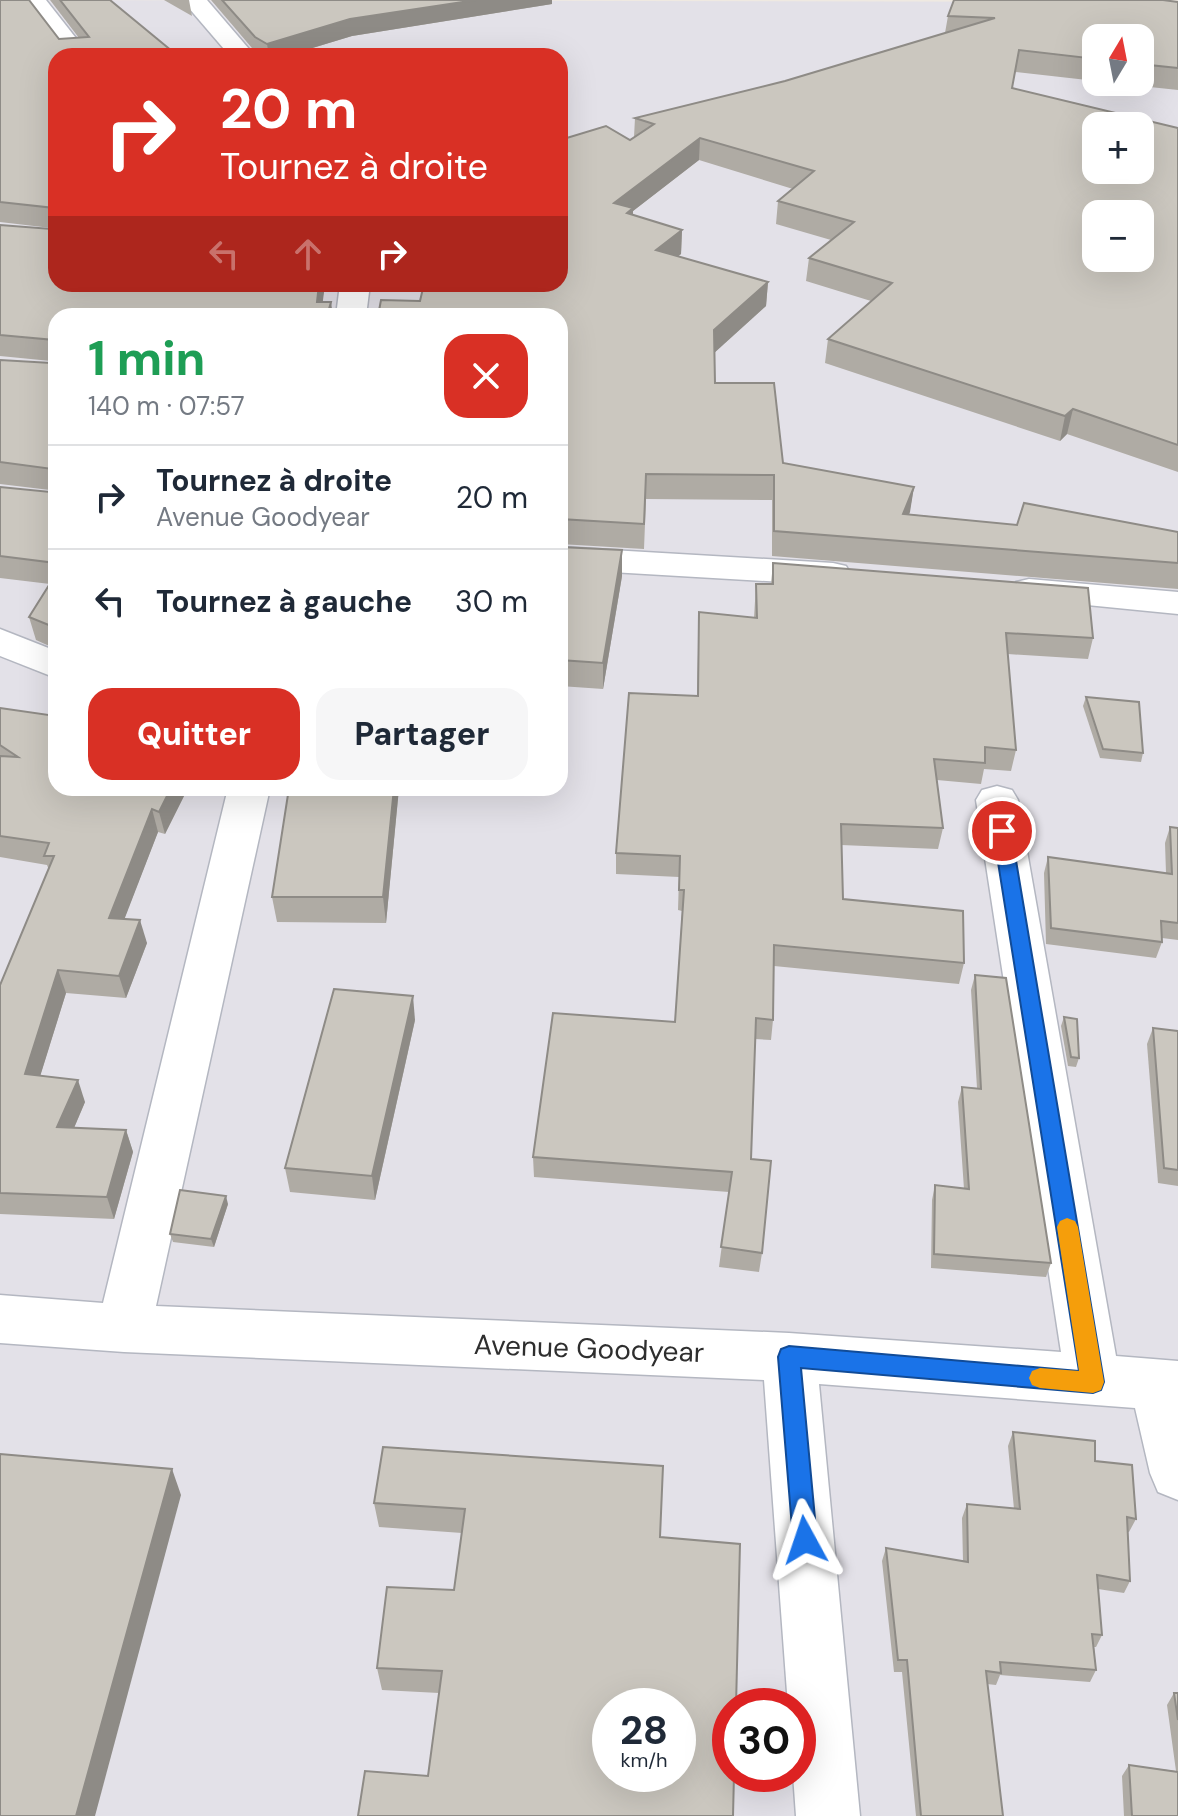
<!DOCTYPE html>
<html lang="fr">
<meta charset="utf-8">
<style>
body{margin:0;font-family:"DM Sans",sans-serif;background:#f6f6f7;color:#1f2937;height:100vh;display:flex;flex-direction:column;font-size:30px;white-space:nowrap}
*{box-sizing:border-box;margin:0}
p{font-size:26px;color:#747a83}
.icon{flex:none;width:44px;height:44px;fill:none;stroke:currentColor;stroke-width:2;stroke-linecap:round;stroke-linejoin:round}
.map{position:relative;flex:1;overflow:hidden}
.details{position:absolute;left:48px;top:308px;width:520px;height:488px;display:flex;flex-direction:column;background:#fff;border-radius:24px;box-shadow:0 8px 32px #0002}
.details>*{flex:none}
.banner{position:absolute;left:48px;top:48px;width:520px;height:244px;border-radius:24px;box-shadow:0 8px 32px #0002;background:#d93025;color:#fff;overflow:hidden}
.needle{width:52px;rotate:10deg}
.buttons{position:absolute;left:1082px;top:24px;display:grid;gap:16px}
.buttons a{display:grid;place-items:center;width:72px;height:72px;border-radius:16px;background:#fff;box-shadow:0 8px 32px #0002;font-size:40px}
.speed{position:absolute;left:592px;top:1688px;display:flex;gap:16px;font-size:40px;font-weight:700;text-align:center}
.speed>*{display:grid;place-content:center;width:104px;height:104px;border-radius:50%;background:#fff;box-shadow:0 8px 32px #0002;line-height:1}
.speed small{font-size:20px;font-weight:400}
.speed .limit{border:12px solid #d22;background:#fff;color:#111}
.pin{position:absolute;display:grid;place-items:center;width:68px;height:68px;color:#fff;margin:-34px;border:4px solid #fff;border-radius:50%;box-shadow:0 2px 8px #0007}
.me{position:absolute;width:88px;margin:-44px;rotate:355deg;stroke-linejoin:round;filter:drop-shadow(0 0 6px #0008)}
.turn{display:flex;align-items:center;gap:28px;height:168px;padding:0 40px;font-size:36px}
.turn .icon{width:104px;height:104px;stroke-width:2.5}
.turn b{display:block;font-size:56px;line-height:68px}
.lanes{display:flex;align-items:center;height:76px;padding:0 40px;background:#0003;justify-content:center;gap:40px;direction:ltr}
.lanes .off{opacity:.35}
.round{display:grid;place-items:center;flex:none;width:84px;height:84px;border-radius:24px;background:#f6f6f7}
.headline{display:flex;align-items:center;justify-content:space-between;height:136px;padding:0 40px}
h1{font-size:48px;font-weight:800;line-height:60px;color:#1e9e55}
.button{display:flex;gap:16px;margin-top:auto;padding:16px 40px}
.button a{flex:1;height:92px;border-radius:24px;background:#d93025;color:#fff;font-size:32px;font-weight:800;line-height:92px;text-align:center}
.button a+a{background:#f6f6f7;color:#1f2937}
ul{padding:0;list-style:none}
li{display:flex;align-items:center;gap:24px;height:104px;padding:0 40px;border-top:2px solid #e0e1e3}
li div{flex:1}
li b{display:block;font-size:30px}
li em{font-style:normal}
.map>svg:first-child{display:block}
.industrial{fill:#e3e1e8;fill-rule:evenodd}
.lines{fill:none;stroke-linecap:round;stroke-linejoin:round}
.minor-casing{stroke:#b4b7c1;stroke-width:3}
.minor{fill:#fff;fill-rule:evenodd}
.wall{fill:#afaba4}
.shaded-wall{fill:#8e8b86}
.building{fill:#cbc7bf;stroke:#8e8b86;stroke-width:2;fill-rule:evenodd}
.route{fill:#1a73e8;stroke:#114b97;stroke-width:2}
.slow{fill:#f59e0b}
.labels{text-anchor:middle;stroke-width:6;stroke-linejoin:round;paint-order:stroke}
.near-street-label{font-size:28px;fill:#2e2e2e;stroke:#fff}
</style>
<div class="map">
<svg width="1178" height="1816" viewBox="0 0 1178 1816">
<rect width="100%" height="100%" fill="#efe9e1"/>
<path class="industrial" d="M 0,0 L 1178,2 L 1178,1816 L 0,1816 ZM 1096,38 L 1140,38 L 1140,82 L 1096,82 ZM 56,56 L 560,56 L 560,284 L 56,284 ZM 1096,126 L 1140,126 L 1140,170 L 1096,170 ZM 1096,214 L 1140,214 L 1140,258 L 1096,258 ZM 56,316 L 560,316 L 560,788 L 56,788 ZM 610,1706 L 678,1706 L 678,1774 L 610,1774 ZM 730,1706 L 798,1706 L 798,1774 L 730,1774 Z"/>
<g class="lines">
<g class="minor-casing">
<g id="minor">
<polygon points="22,0 46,0 90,56 65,56"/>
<polygon points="182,0 207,0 255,56 230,56"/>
<polygon points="340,284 370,284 366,316 336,316"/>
<polygon points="560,547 833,563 846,566 851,574 846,582 833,585 560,569"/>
<polygon points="1029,579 1178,592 1178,614 1016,598 1011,590 1016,582"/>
<polygon points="0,629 56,651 56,678 0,656"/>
<polygon points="997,786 1012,790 1018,800 1116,1356 1178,1361 1178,1500 1158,1492 1150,1473 1135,1408 819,1384 860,1816 796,1816 793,1774 798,1774 798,1706 788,1706 764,1380 124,1352 0,1343 0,1295 103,1303 228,788 270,788 156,1306 789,1333 1061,1352 976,800 982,790"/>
</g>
</g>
<use href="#minor" class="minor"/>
</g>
<g class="wall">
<polygon points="0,0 59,39 79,38 50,0 110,0 56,284 325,284 322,302 56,316 56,649 36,640 29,617 50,584 0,578 0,487 50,492 50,490 0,484 0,360 51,363 51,361 0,356 0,225 51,229 51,228 0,222"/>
<polygon points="164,0 189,0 192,16"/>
<polygon points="211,0 552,0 552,4 352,36 286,56 261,56 257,54"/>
<polygon points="1178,2 1178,90 1103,82 1140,82 1140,38 1096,38 1096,81 1015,72 1012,88 1178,128 1178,472 1067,434 1060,441 825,363 828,339 871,301 806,281 809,258 831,240 776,224 778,201 793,189 699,160 633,211 633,215 682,230 681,254 678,256 768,282 766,306 715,352 715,383 783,463 914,487 909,514 1017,525 1178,532 1178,589 772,556 772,500 646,499 644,549 560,544 560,316 420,301 560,284 630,140 634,137 635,118 785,81 945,33 948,16"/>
<polygon points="560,547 622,576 603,689 560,686"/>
<polygon points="773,563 1093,638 1088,659 1008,654 1016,750 1011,771 984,769 981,784 937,780 943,828 938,849 841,845 843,899 964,963 959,984 774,966 773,1020 771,1040 755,1039 751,1159 762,1253 759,1272 719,1267 729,1192 534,1177 533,1157 675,1022 682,911 678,910 679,877 616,874 616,853 697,696 699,612 754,618 756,584 771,584"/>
<polygon points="1086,697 1143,753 1141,762 1100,758 1083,706"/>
<polygon points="0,709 56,788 188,788 165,834 158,832 124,919 147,943 126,998 66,993 40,1076 85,1102 74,1128 126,1130 133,1152 114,1219 0,1214 0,985 49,870 47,865 0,857"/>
<polygon points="399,788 386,923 277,922 272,897"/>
<polygon points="1170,827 1178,828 1178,940 1162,938 1162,942 1156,958 1046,944 1044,873 1048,857 1166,873 1165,843"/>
<polygon points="975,975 1051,1263 1046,1277 931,1268 932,1200 935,1185 964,1189 958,1102 962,1087 977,1088 971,990"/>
<polygon points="1064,1017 1079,1058 1076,1067 1068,1066 1061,1026"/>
<polygon points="415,1020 375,1200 290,1192 285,1168"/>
<polygon points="1153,1028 1178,1031 1178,1186 1158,1183 1147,1044"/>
<polygon points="228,1204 214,1247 173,1242 170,1234"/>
<polygon points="1013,1432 1095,1461 1136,1519 1129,1532 1128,1532 1130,1581 1124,1593 1098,1589 1102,1635 1096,1647 1094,1647 1096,1670 1090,1682 1000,1675 996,1685 987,1684 1003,1816 916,1816 902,1672 894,1672 882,1561 886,1548 963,1561 962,1518 967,1504 1014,1509 1008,1446"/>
<polygon points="663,1466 428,1776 439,1693 382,1690 377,1668 454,1590 462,1533 379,1527 374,1503"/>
<polygon points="1174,1693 1178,1693 1178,1816 1124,1816 1122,1776 1129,1765 1176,1771 1167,1705"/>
</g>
<g class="shaded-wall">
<polygon points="476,0 552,0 552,4 352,36 286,56 269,56 267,44 350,19"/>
<polygon points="700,138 699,160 633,211 632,232 614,203"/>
<polygon points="682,230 681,254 656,273 656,250"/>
<polygon points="768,282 766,306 713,354 714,330"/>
<polygon points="319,284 325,284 321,316 317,302"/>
<polygon points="331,302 333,316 327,316"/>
<polygon points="1073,409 1067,434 1060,441 1065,416"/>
<polygon points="914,487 910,512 899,539 903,514"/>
<polygon points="622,550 622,576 603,689 603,663"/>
<polygon points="171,788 188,788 165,834 159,812"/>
<polygon points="394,788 399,788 386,923 383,897"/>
<polygon points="152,809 158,832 116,941 109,918"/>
<polygon points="140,920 147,943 126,998 119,976"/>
<polygon points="58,970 66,993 34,1096 25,1074"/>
<polygon points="413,996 415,1020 375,1200 372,1176"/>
<polygon points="78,1080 85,1102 65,1149 57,1127"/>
<polygon points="126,1130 133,1152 114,1219 107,1197"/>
<polygon points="226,1196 228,1204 214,1247 211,1239"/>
<polygon points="172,1469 181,1495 95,1816 76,1816"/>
</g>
<g class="building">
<polygon points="0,0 29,0 59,39 89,37 60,0 110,0 178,56 56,56 56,284 319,284 317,302 331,302 327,316 56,316 56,563 0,556 0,487 50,492 53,469 0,462 0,360 51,363 54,340 0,335 0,225 51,229 54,208 0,202"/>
<polygon points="222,0 476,0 350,19 267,44 255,37"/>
<path d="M 954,0 L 1163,0 L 1178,2 L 1178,68 L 1140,64 L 1140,38 L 1096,38 L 1096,59 L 1019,50 L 1012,88 L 1178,128 L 1178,445 L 1073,409 L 1065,416 L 828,339 L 892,283 L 809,258 L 854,222 L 778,201 L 814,171 L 700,138 L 614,203 L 633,208 L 627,213 L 682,230 L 656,250 L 768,282 L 714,330 L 715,383 L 774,383 L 783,463 L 914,487 L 903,514 L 1017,525 L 1024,503 L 1178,532 L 1178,563 L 774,531 L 774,475 L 646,474 L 644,524 L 560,519 L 560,316 L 378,316 L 381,300 L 420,301 L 424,284 L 560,284 L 560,140 L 606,126 L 630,140 L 654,124 L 635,118 L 785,81 L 995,18 L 948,16 ZM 1096,126 L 1140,126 L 1140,170 L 1096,170 ZM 1096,214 L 1140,214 L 1140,258 L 1096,258 Z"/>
<polygon points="560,547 622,550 603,663 560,660"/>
<polygon points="773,563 1088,588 1093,638 1006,633 1016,750 985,747 985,763 934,759 943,828 841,824 843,899 963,911 964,963 774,945 773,1020 756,1018 751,1159 771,1161 762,1253 721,1247 732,1172 533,1157 553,1013 675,1022 684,890 679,890 680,856 616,853 629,693 698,696 699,612 757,618 756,584 773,584"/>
<polygon points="56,574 56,628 29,617"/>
<polygon points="1086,697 1139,702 1143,753 1103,749"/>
<polygon points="0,708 56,716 56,788 171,788 159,812 152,809 109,918 140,920 119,976 58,970 25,1074 78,1080 57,1127 126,1130 107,1197 0,1193 0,985 54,856 44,856 49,843 0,836 0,756 18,757 0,745"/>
<polygon points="289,788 394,788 383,897 272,897"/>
<polygon points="1170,827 1178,828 1178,923 1161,921 1162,942 1051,928 1048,857 1172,874"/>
<polygon points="975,975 1006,978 1051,1263 934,1254 935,1185 969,1189 962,1087 981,1089"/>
<polygon points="334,989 413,996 372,1176 285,1168"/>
<polygon points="1064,1017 1077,1019 1079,1058 1071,1057"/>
<polygon points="1153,1028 1178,1031 1178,1170 1164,1168"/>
<polygon points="180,1190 226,1196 211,1239 170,1234"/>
<polygon points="1013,1432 1095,1441 1095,1461 1132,1465 1136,1519 1127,1517 1130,1581 1097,1575 1102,1635 1092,1634 1096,1670 1000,1662 1001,1673 986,1671 1003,1816 921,1816 907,1660 898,1660 886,1548 968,1562 967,1504 1020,1509"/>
<path d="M 383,1447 L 663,1466 L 660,1537 L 740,1544 L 736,1706 L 730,1706 L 730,1774 L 734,1774 L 733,1816 L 358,1816 L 365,1771 L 428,1776 L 442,1671 L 377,1668 L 387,1587 L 454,1590 L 465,1509 L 374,1503 ZM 610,1706 L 678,1706 L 678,1774 L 610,1774 Z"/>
<polygon points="0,1454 172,1469 76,1816 0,1816"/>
<polygon points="1174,1693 1178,1693 1178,1720"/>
<polygon points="1129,1765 1178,1772 1178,1816 1132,1816"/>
</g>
<polygon class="route" points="1002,825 1011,831 1104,1382 1101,1390 1093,1393 801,1368 817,1540 813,1549 805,1552 796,1549 793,1540 778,1357 781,1349 789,1346 1079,1371 993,831"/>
<polygon class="slow" points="1067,1218 1075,1221 1078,1227 1104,1382 1101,1390 1093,1393 1040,1388 1032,1385 1029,1378 1032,1371 1040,1368 1079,1371 1057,1227 1060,1221"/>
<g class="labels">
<g class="near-street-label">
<text transform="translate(589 1348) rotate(2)" y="10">Avenue Goodyear</text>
</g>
</g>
</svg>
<div class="buttons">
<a><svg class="needle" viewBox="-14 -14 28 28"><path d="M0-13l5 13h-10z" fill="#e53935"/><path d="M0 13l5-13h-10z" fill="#747a83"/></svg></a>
<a>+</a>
<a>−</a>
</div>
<div class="speed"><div>28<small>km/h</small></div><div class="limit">30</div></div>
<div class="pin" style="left:1002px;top:831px;background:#d93025"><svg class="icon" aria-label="arrive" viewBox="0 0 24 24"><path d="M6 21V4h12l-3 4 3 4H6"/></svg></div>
<svg class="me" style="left:805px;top:1540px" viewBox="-20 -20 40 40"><path d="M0-17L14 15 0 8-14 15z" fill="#1a73e8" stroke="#fff" stroke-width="4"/></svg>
<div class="banner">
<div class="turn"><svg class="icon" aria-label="right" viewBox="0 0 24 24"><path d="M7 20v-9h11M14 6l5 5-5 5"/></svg><div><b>20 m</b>Tournez à droite</div></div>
<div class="lanes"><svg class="icon off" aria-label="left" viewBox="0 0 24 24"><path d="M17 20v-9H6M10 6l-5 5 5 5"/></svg><svg class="icon off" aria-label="ahead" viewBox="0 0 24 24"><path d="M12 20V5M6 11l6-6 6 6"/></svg><svg class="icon" aria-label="right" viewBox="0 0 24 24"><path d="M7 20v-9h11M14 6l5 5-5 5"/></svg></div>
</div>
<section class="details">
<div class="headline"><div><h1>1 min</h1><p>140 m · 07:57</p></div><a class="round" style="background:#d93025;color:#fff"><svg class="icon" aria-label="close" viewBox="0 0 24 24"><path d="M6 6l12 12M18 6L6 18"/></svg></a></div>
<ul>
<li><svg class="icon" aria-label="right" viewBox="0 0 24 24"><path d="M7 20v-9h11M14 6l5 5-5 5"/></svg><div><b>Tournez à droite</b><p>Avenue Goodyear</p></div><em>20 m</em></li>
<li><svg class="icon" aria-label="left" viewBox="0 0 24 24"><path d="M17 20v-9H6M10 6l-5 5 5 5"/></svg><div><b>Tournez à gauche</b></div><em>30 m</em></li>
</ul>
<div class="button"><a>Quitter</a><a>Partager</a></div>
</section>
</div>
